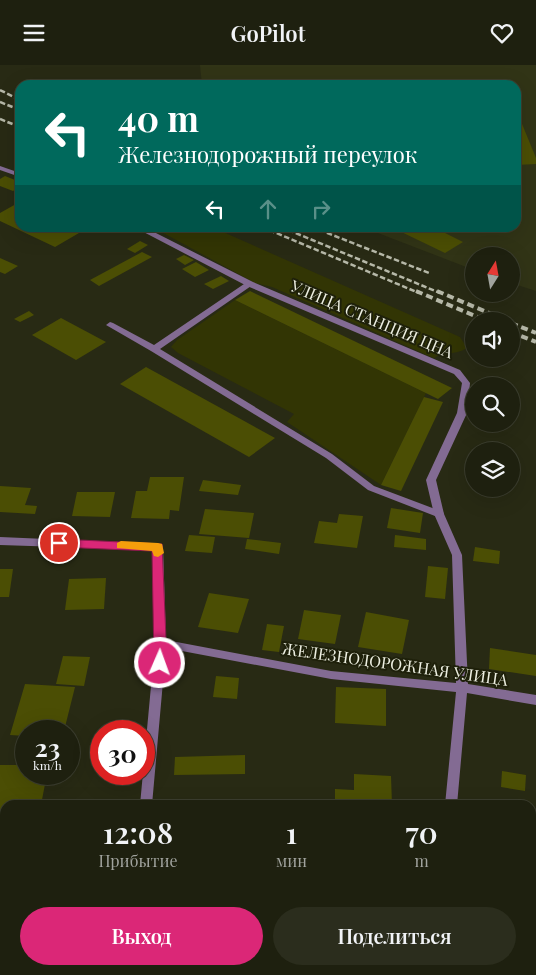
<!DOCTYPE html>
<html lang="ru">
<meta charset="utf-8">
<style>
body{margin:0;font-family:"Playfair Display",serif;background:#2b2d1d;color:#f1f3f6;height:100vh;display:flex;flex-direction:column;font-size:19px;white-space:nowrap}
*{box-sizing:border-box;margin:0}
p{font-size:16px;color:#a1a39e}
.icon{flex:none;width:28px;height:28px;fill:none;stroke:currentColor;stroke-width:2;stroke-linecap:round;stroke-linejoin:round}
.map{position:relative;flex:1;overflow:hidden}
.side{position:absolute;left:0px;top:735px;width:536px;height:175px;display:flex;flex-direction:column;background:#1e200f;border-radius:15px 15px 0 0;box-shadow:0 5px 20px #0002,0 0 0 1px #3c3e2f}
.side>*{flex:none}
.top-card{position:absolute;left:15px;top:15px;width:506px;height:152px;border-radius:15px;box-shadow:0 5px 20px #0002,0 0 0 1px #3c3e2f;background:#00695c;color:#fff;overflow:hidden}
.needle{width:32px;rotate:11deg}
.tools{position:absolute;left:465px;top:182px;display:grid;gap:10px}
.tools a{display:grid;place-items:center;width:55px;height:55px;border-radius:50%;background:#1e200f;box-shadow:0 5px 20px #0002,0 0 0 1px #3c3e2f;font-size:25px}
.speed{position:absolute;left:15px;top:655px;display:flex;gap:10px;font-size:25px;font-weight:700;text-align:center}
.speed>*{display:grid;place-content:center;width:65px;height:65px;border-radius:50%;background:#1e200f;box-shadow:0 5px 20px #0002,0 0 0 1px #3c3e2f;line-height:1}
.speed small{font-size:12px;font-weight:400}
.speed .limit{border:8px solid #d22;background:#fff;color:#111}
.pin{position:absolute;display:grid;place-items:center;width:42px;height:42px;color:#fff;margin:-21px;border:2px solid #fff;border-radius:50%;box-shadow:0 1px 5px #0007}
.me{position:absolute;width:55px;margin:-28px;rotate:2deg;stroke-linejoin:round;filter:drop-shadow(0 0 4px #0008)}
.turn{display:flex;align-items:center;gap:18px;height:105px;padding:0 20px;font-size:22px}
.turn .icon{width:65px;height:65px;stroke-width:2.5}
.turn b{display:block;font-size:35px;line-height:42px}
.lanes{display:flex;align-items:center;height:48px;padding:0 20px;background:#0003;justify-content:center;gap:25px;direction:ltr}
.lanes .off{opacity:.35}
.eta{display:flex;justify-content:space-evenly;align-items:center;height:85px;text-align:center}
.eta b{font-size:30px;font-weight:600;line-height:35px}
.cta{display:flex;gap:10px;margin-top:auto;padding:10px 20px}
.cta a{flex:1;height:58px;border-radius:30px;background:#db2777;color:#fff;font-size:20px;font-weight:600;line-height:58px;text-align:center}
.cta a+a{background:#2b2d1d;color:#f1f3f6}
header{display:flex;justify-content:space-between;align-items:center;height:65px;padding:0 20px;background:#1e200f;font-size:22px;font-weight:600}
.map>svg:first-child{display:block}
.built{fill:#313416}
.green{fill:#323504}
.building{fill:#4b4e04}
.lines{fill:none;stroke-linecap:round;stroke-linejoin:round}
.lane{fill:#836b93;fill-rule:evenodd}
.street{fill:#836b93;fill-rule:evenodd}
.rail-far1{stroke:#b6b8a8;stroke-width:2.5;stroke-dasharray:5.5 2.5;stroke-linecap:butt}
.rail{stroke:#b6b8a8;stroke-width:4;stroke-dasharray:7 4;stroke-linecap:butt}
.route{fill:#db2777;stroke:#8e194d}
.slow{fill:#f59e0b}
.labels{text-anchor:middle;stroke-width:4;stroke-linejoin:round;paint-order:stroke}
.street-label{font-size:16px;fill:#edefe1;stroke:#1e200a}
</style>
<header><svg class="icon" aria-label="menu" viewBox="0 0 24 24"><path d="M4 6h16M4 12h16M4 18h16"/></svg>GoPilot<svg class="icon" aria-label="heart" viewBox="0 0 24 24"><path d="M12 20l-8-8c-3-5 5-10 8-4 3-6 11-1 8 4z"/></svg></header>
<div class="map">
<svg width="536" height="910" viewBox="0 0 536 910">
<rect width="100%" height="100%" fill="#282a14"/>
<polygon class="built" points="200,0 536,0 536,226 511,218 511,191 474,191 474,205 365,163 516,162 516,20 202,20"/>
<g class="green">
<path d="M 159,162 L 214,163 L 460,272 L 467,283 C 454,291 444,286 434,293 L 272,222 L 255,218 L 156,164 Z"/>
<polygon points="235,235 426,328 381,420 287,357 294,349 178,288 171,282 177,275"/>
</g>
<g class="building">
<polygon points="516,54 520,54 536,93 536,99 516,100"/>
<polygon points="5,111 20,117 20,122 13,126 0,121 0,114"/>
<polygon points="16,139 20,141 20,162 67,162 79,168 55,182 0,156 0,148"/>
<polygon points="391,162 433,162 463,177 445,188"/>
<polygon points="140,176 148,180 135,188 127,184"/>
<polygon points="142,187 152,192 99,221 90,215"/>
<polygon points="184,190 194,195 185,200 176,194"/>
<polygon points="0,193 18,201 5,209 0,207"/>
<polygon points="196,197 209,205 195,212 182,204"/>
<polygon points="221,211 229,216 213,224 204,219"/>
<polygon points="250,226 452,323 438,334 235,235"/>
<polygon points="29,246 34,250 20,257 14,254"/>
<polygon points="61,253 106,277 76,295 32,270"/>
<polygon points="146,302 275,373 249,392 120,319"/>
<polygon points="424,332 443,337 401,426 381,420"/>
<polygon points="150,412 184,412 179,446 170,445 169,454 131,453 136,426 147,426"/>
<polygon points="203,415 241,420 238,430 199,426"/>
<polygon points="0,421 31,423 25,440 37,441 35,449 0,447"/>
<polygon points="77,427 115,427 110,452 72,451"/>
<polygon points="391,443 423,448 420,468 387,463"/>
<polygon points="205,444 254,448 249,473 199,469"/>
<polygon points="339,449 363,451 357,483 314,478 319,456 337,458"/>
<polygon points="189,470 215,472 212,488 185,486"/>
<polygon points="395,470 426,474 426,485 394,482"/>
<polygon points="247,474 281,478 279,489 245,484"/>
<polygon points="475,482 500,486 499,499 473,496"/>
<polygon points="428,501 448,503 445,534 425,532"/>
<polygon points="0,504 13,504 9,532 0,532"/>
<polygon points="106,513 104,544 65,545 69,514"/>
<polygon points="209,528 249,534 238,568 198,562"/>
<polygon points="304,545 341,550 335,579 298,574"/>
<polygon points="366,547 409,555 402,589 358,582"/>
<polygon points="267,559 284,561 279,587 262,585"/>
<polygon points="490,583 536,590 536,611 489,604"/>
<polygon points="63,591 90,592 84,621 56,619"/>
<polygon points="216,611 239,613 237,634 213,632"/>
<polygon points="25,619 75,622 64,666 26,666 26,671 10,670"/>
<polygon points="336,622 386,624 386,661 335,658"/>
<polygon points="245,690 245,709 174,710 175,692"/>
<polygon points="0,700 26,700 26,709 61,709 59,719 45,719 41,740 5,740 5,758 0,758"/>
<polygon points="502,706 526,710 525,726 501,722"/>
<polygon points="354,709 391,711 392,740 335,740 335,724 354,725"/>
<polygon points="531,744 536,745 536,778 531,777"/>
<polygon points="0,808 5,808 6,910 0,910"/>
<polygon points="71,905 97,905 96,910 70,910"/>
<polygon points="149,905 187,905 186,910 149,910"/>
<polygon points="331,905 387,905 387,910 330,910"/>
</g>
<g class="lines">
<polygon class="lane" points="247,217 250,217 254,219 160,284 332,389 374,421 443,447 444,449 443,451 435,451 368,425 326,393 151,286 106,260 110,257 113,258 154,280"/>
<g class="street">
<polygon points="0,101 20,108 20,112 0,105"/>
<polygon points="134,162 144,162 253,217 460,305 470,318 467,348 436,415 444,449 462,490 468,619 536,630 536,640 467,628 457,740 445,740 456,627 331,614 166,583 152,740 140,740 155,578 153,485 0,480 0,472 162,479 163,482 166,575 331,606 456,618 452,490 434,449 426,415 457,348 462,318 454,309 247,221"/>
<rect x="118" y="905" width="14" height="5"/>
<rect x="441" y="905" width="14" height="5"/>
</g>
<g class="rail-far1">
<polyline points="0,25 20,35"/>
<polyline points="0,37 20,45"/>
<polyline points="0,54 20,62"/>
<polyline points="262,162 419,228"/>
<polyline points="281,162 440,228"/>
<polyline points="312,162 429,208"/>
</g>
<g class="rail">
<polyline points="416,226 487,256"/>
<polyline points="437,226 508,256"/>
<polyline points="511,258 536,268"/>
<polyline points="511,267 536,277"/>
</g>
</g>
<polygon class="route" points="59,474 162,479 167,598 165,601 160,603 154,598 152,486 59,482 53,478"/>
<polygon class="slow" points="121,476 158,478 162,479 164,488 158,492 154,491 152,486 117,483 117,478"/>
<g class="labels">
<g class="street-label">
<text transform="translate(372 254) rotate(23)" y="6">УЛИЦА СТАНЦИЯ ЦНА</text>
<text transform="translate(395 599) rotate(8)" y="6">ЖЕЛЕЗНОДОРОЖНАЯ УЛИЦА</text>
</g>
</g>
</svg>
<div class="tools">
<a><svg class="needle" viewBox="-14 -14 28 28"><path d="M0-13l5 13h-10z" fill="#e53935"/><path d="M0 13l5-13h-10z" fill="#a1a39e"/></svg></a>
<a><svg class="icon" aria-label="sound" viewBox="0 0 24 24"><path d="M4 9h4l5-4v14l-5-4H4zM17 9q2 3 0 6"/></svg></a>
<a><svg class="icon" aria-label="search" viewBox="0 0 24 24"><circle cx="10" cy="10" r="6"/><path d="M15 15l6 6"/></svg></a>
<a><svg class="icon" aria-label="layers" viewBox="0 0 24 24"><path d="M12 4l9 5-9 5-9-5zM3 14l9 5 9-5"/></svg></a>
</div>
<div class="speed"><div>23<small>km/h</small></div><div class="limit">30</div></div>
<div class="pin" style="left:59px;top:478px;background:#d93025"><svg class="icon" aria-label="arrive" viewBox="0 0 24 24"><path d="M6 21V4h12l-3 4 3 4H6"/></svg></div>
<svg class="me" style="left:160px;top:598px" viewBox="-20 -20 40 40"><circle r="17" fill="#db2777" stroke="#fff" stroke-width="3"/><path d="M0-11L8 9 0 5-8 9z" fill="#fff"/></svg>
<div class="top-card">
<div class="turn"><svg class="icon" aria-label="left" viewBox="0 0 24 24"><path d="M17 20v-9H6M10 6l-5 5 5 5"/></svg><div><b>40 m</b>Железнодорожный переулок</div></div>
<div class="lanes"><svg class="icon" aria-label="left" viewBox="0 0 24 24"><path d="M17 20v-9H6M10 6l-5 5 5 5"/></svg><svg class="icon off" aria-label="ahead" viewBox="0 0 24 24"><path d="M12 20V5M6 11l6-6 6 6"/></svg><svg class="icon off" aria-label="right" viewBox="0 0 24 24"><path d="M7 20v-9h11M14 6l5 5-5 5"/></svg></div>
</div>
<section class="side">
<div class="eta">
<div><b>12:08</b><p>Прибытие</p></div>
<div><b>1</b><p>мин</p></div>
<div><b>70</b><p>m</p></div>
</div>
<div class="cta"><a>Выход</a><a>Поделиться</a></div>
</section>
</div>
